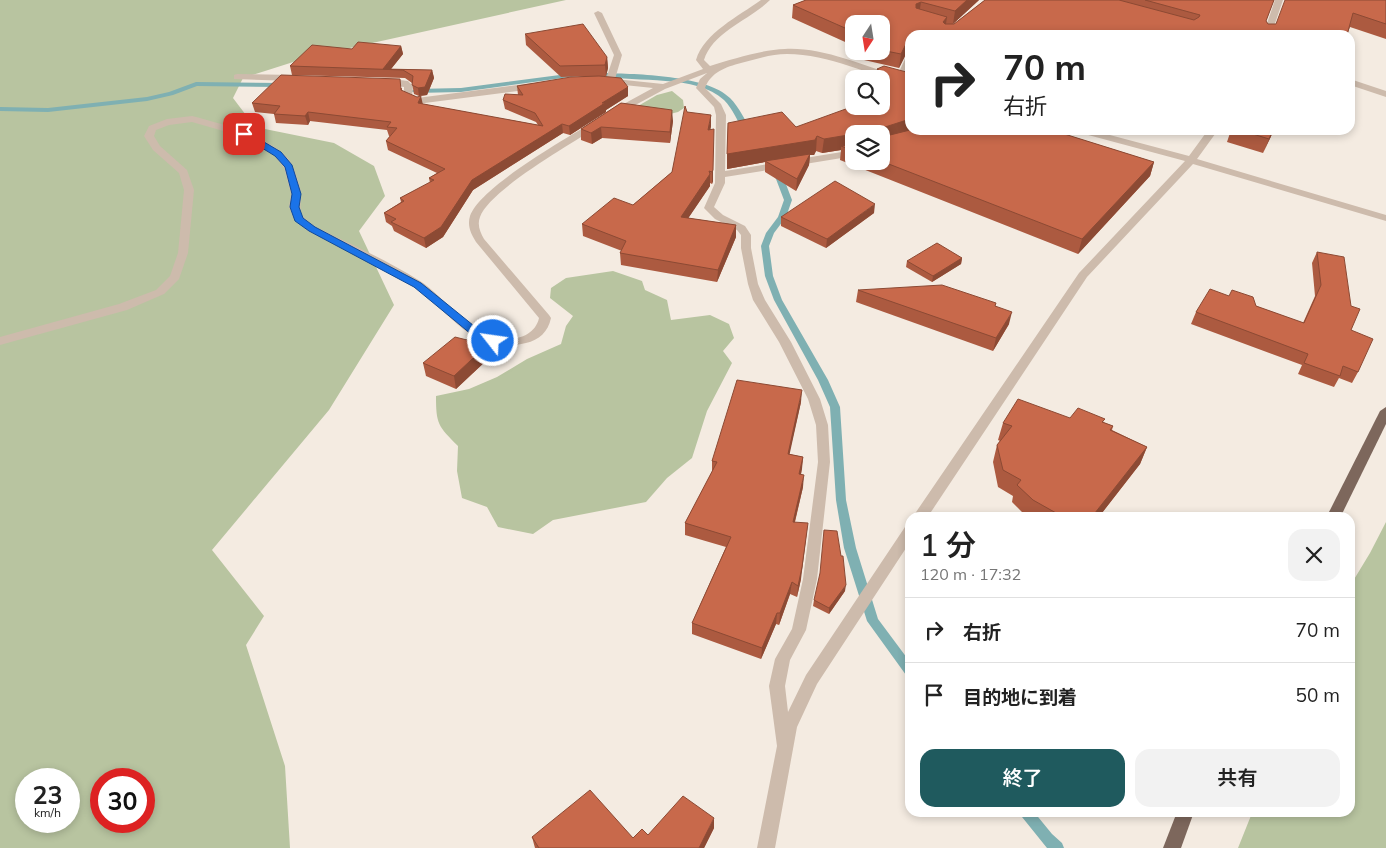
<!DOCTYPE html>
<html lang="ja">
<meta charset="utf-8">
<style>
body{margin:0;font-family:Mulish,"Noto Sans JP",sans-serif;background:#f2f2f2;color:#222;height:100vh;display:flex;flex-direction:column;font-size:19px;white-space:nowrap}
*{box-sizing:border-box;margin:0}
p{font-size:16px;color:#767676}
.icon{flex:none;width:28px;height:28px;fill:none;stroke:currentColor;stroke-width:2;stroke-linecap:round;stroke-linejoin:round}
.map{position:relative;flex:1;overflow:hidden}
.details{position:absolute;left:905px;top:512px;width:450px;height:305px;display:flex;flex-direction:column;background:#fff;border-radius:15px;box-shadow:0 2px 8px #0003}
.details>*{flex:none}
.guide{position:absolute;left:905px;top:30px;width:450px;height:105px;border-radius:15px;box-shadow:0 2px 8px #0003;background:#fff;color:#222;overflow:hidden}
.needle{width:32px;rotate:192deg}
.controls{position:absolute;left:845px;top:15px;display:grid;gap:10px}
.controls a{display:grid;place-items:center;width:45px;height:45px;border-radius:10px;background:#fff;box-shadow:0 2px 8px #0003;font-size:25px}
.speed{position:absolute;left:15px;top:768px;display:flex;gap:10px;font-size:25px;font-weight:700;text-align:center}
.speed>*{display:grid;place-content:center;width:65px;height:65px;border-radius:50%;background:#fff;box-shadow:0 2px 8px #0003;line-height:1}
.speed small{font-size:12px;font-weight:400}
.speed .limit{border:8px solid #d22;background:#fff;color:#111}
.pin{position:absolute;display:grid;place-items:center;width:42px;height:42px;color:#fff;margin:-21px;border-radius:10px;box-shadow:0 2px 8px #0006}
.me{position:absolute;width:55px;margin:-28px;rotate:300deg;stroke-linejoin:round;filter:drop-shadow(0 0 4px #0008)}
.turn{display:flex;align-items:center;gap:18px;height:105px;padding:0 15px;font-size:22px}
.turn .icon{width:65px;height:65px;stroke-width:2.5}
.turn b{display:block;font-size:35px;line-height:42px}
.round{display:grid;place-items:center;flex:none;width:52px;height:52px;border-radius:15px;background:#f2f2f2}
.headline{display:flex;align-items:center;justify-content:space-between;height:85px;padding:0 15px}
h1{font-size:30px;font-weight:600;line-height:38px}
.button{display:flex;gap:10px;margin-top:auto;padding:10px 15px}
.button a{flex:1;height:58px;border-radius:15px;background:#1f5a5e;color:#fff;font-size:20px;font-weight:600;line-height:58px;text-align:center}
.button a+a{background:#f2f2f2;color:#222}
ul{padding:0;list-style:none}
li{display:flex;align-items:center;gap:15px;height:65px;padding:0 15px;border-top:1px solid #e0e0e0}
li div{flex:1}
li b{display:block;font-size:19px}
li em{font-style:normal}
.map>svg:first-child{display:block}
.green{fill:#b8c4a0;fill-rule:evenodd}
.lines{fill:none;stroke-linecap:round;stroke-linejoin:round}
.stream{fill:#7fb0b2;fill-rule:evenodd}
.minor{fill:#cdbbac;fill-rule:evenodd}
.major{fill:#7d675c;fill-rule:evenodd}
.wall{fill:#ac5a40;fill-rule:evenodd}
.shaded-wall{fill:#8c4a34}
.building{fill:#c8694b;stroke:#8c4a34}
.route{fill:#1a73e8;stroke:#114b97}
</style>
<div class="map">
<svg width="1386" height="848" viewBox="0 0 1386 848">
<rect width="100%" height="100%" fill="#f4ebe1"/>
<g class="green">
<path d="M 0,0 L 566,0 L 309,57 L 243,78 L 233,98 L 255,127 L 334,143 L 374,166 L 385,196 L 359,231 L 394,305 L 329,410 L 212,550 L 264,616 L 246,645 L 285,766 L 290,848 L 0,848 ZM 26,779 L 69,779 L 69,821 L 26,821 ZM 101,779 L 144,779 L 144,821 L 101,821 Z"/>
<polygon points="672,91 683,100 684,108 678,112 654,118 638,106 657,95"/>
<path d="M 613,271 L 642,281 L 645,290 L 667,300 L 671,320 L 710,315 L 729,324 L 734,338 L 723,351 L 732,363 L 707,411 L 692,458 L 667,478 L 646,502 L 553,520 L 533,534 L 498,527 L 487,507 L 462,498 L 457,471 L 458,446 C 438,426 436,424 436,396 L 469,389 L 497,377 L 527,359 L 561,344 L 566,326 L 573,316 L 550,298 L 551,288 L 566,278 Z"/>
<polygon points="1386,522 1386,848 1238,848 1252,813 1350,812 1350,586 1370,553"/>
</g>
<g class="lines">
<g class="stream">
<polygon points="575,73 577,74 577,76 461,92 415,93 411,91 415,89 461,88"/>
<path d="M 604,73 C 636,74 707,75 730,98 C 739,107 745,120 751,131 L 750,133 L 744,133 C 738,122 733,109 724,100 C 696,74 637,83 602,76 L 602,74 Z"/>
<polygon points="196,82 283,83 286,85 283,87 197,86 173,95 147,101 48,112 0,111 0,107 48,108 147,97 169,92"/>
<polygon points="772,170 778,170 784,179 792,200 786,217 774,233 769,246 773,276 782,300 828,380 840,407 846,500 856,548 878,619 910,662 910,676 906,675 867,621 844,548 836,500 830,407 818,380 774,300 765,276 761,246 766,233 778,217 784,200 776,179 771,172"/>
<polygon points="1018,812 1034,812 1052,834 1062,843 1064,848 1047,848"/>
</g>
<g class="minor">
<path d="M 761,0 L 770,0 C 750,20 713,31 704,60 L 710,66 C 733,59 760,50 785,49 C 822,47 862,65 897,76 L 906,57 L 910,54 L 910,67 L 905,79 L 910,80 L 910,86 C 870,75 829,54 787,54 C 771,54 756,59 741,63 C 726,67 711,72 705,88 L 721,104 L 726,115 L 725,171 L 854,150 L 854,156 L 725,177 L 725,183 L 714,207 L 723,215 L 745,226 L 751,235 L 751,248 L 758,284 L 765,300 L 791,342 L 820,399 L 828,425 L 830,462 L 817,579 L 806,630 L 790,660 L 785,686 L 788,712 L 806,675 L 905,527 L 910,526 L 910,542 L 817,684 L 797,727 L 775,848 L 757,848 L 777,746 L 769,686 L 775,659 L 792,629 L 803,579 L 818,462 L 816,425 L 808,399 L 779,342 L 753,300 L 748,284 L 741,248 L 741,235 L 737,230 L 715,219 L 704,208 L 715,183 L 716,115 L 714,107 L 696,88 L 700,79 L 707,73 L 665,89 L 615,116 L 609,116 L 609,112 L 653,88 L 605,83 L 604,81 L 606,79 L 614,55 L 594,13 L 598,11 L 602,13 L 622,55 L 615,79 L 663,84 L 703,69 L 696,60 C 704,33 739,16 761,0 Z"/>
<polygon points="1275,0 1283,0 1271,35 1263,35"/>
<polygon points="237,74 294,75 298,78 294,81 234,79 234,75"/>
<polygon points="384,78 408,81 413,86 412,96 417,98 533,83 537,86 533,89 417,104 408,102 404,98 404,87 381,83 381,79"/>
<polygon points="1350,79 1386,91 1386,97 1350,85"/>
<path d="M 192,116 C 219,123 285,140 294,169 C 297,177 301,188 301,195 C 300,216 299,214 316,227 C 350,244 387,260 420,281 C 446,298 465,330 496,338 C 512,342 535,337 539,318 L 476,242 C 471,234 467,226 470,216 C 481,186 564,140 593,122 L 599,122 L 599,126 C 574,142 489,190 480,217 C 477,225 480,232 484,239 L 549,315 L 551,318 C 548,332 539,340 526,343 C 472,357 451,311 413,286 C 380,265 343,249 308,231 L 294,219 L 289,207 L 291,194 L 284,168 L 275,156 L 241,136 L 192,122 L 169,125 L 156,130 L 154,136 L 160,146 L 187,170 L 194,190 L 188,253 L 179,279 L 164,294 L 127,310 L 0,345 L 0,337 L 119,304 L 156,290 L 170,276 L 178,253 L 184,190 L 179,173 L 153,150 L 144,136 L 149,126 L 167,119 Z"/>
<polygon points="1075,130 1091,130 1189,156 1208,130 1218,130 1197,159 1386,215 1386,221 1193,164 1087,277 927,518 912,518 1079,273 1185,161 1077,132"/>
</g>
<g class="major">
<polygon points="1386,407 1386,424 1340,518 1326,518 1380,411"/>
<polygon points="1177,812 1194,812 1181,848 1163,848"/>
</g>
</g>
<g class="wall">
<polygon points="806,0 979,0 953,24 954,24 985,0 1274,0 1266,21 1268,24 1276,24 1386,0 1386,39 1350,27 1347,35 910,35 905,56 899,68 864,60 865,52 865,51 881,51 881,24 854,24 854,46 792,18 793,5"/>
<polygon points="525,34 607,57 608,68 606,76 602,76 628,87 628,96 606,110 606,112 570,135 563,133 473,190 443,237 426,248 394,231 392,226 386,222 384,213 401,202 400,198 430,183 429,178 437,173 388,150 386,141 390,136 389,136 387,130 310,121 308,125 276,123 274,114 255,112 252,103 402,88 402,91 423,104 538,125 536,122 505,109 503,100 518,95 517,86 585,76 561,77 526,45"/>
<polygon points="401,46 403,54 391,69 432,70 434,78 427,95 419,96 414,94 412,83 405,78 292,75 290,66 352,49"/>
<path d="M 910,63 L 910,130 L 1064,134 L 1154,162 L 1150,176 L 1078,254 L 840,160 L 841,150 L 822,153 L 816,151 L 814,155 L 810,155 L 809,165 L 796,191 L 765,172 L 765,162 L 727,169 L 728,123 L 796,127 L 881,106 L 876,74 L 877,69 L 908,72 ZM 854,134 L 881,134 L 881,161 L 854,161 Z"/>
<polygon points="621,103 673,121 670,143 602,138 592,144 581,140 581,129"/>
<polygon points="687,112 711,126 710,130 713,170 713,181 712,184 710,183 710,186 688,218 736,225 736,237 717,282 621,265 620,253 622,251 583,236 582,224 633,205 672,172"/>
<polygon points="1231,130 1274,130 1263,153 1227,142"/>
<polygon points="874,213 826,248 781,226 781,217"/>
<polygon points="1317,252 1351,330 1358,372 1352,383 1339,378 1334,387 1298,374 1302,365 1191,324 1196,312 1229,296 1303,323 1315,296 1312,263"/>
<polygon points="962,258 961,264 932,282 906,267 907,261"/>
<polygon points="858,290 996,306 1009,324 993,351 856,302"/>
<polygon points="489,358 456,389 426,376 423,363"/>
<polygon points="801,402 789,454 803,457 801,475 803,487 795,522 801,579 797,597 790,594 779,625 776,624 761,659 692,634 692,623 726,547 685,535 685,523 712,472 712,461"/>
<polygon points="1070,418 1105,419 1103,422 1113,426 1112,430 1147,447 1140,464 1098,518 1028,518 1012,502 1013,496 998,487 993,462 997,445 1000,441 998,440 1003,423"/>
<polygon points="845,591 829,614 813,606 814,600"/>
<polygon points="714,828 704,848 535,848 532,837 633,838 648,835"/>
</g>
<g class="shaded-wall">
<polygon points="967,0 979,0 953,24 955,11"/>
<polygon points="921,2 919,15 914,17 916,4"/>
<polygon points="947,17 945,31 943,22"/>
<polygon points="910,41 910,53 905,56 899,68 901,54 907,42"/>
<polygon points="401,46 403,54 391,69 383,69"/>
<polygon points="607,57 608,68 606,76 605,65"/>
<polygon points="432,70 434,78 427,95 419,96 418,88"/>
<polygon points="628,87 628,96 606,110 606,112 570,135 569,126 602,103"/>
<polygon points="421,96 423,105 418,103"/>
<polygon points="672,110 673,121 670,143 670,132"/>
<polygon points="308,112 310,121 308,125 305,116"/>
<polygon points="711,115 711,126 708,142 708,130"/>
<polygon points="910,119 910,130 881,142 882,128"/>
<polygon points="562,124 563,133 473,190 443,237 426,248 424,238 472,180"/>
<polygon points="601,127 602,138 592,144 591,133"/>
<polygon points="1059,130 1067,130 1054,146 1058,132"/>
<polygon points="1273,130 1274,130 1263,153 1269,139"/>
<polygon points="854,134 854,148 841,146 841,150 822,153 824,139"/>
<polygon points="817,136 816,151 814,155 810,155 809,165 796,191 797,179 765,161 765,162 727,169 727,154"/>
<polygon points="1154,162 1150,176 1078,254 1082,239"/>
<polygon points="713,170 713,181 712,184 712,172"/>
<polygon points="710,174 710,186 681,229 681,217"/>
<polygon points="875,204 874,213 826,248 827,239"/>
<polygon points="736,225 736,237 717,282 718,270"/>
<polygon points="962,258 961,264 932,282 933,276"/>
<polygon points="1012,312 1009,324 993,351 996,338"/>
<polygon points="487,345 489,358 456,389 454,376"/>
<polygon points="802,390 801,402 787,466 788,454"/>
<polygon points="1147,447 1140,464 1098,518 1091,518"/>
<polygon points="803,457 802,469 798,486 799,474"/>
<polygon points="804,475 803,487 792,533 793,522"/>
<polygon points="808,523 801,579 797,597 798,586"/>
<polygon points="792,582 790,594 779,625 780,613"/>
<polygon points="846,585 845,591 829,614 829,608"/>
<polygon points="777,613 776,624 761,659 762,648"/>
<polygon points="714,818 714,828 704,848 699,848"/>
</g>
<g class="building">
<polygon points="806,0 967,0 955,11 921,2 916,4 916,8 947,17 943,22 945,24 954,24 985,0 1119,0 1194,20 1199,17 1200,15 1145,0 1274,0 1266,21 1268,24 1276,24 1285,0 1386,0 1386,24 1353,13 1347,35 1220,35 1208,32 1205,35 910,35 910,41 907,42 901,54 881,50 881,24 854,24 854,32 793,5"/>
<polygon points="583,24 607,57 605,65 560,66 525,34"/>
<polygon points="358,42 401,46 383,69 432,70 425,87 418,88 412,85 413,76 403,70 290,66 312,45 352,49"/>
<polygon points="884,66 910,73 910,119 882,128 882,137 910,130 1059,130 1058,132 1154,162 1082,239 881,161 881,134 854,134 824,139 817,136 815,140 727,154 728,123 782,112 796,127 854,106 881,106 881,79 866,79 882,72 877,69"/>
<polygon points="281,75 400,79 401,90 417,97 421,96 418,103 543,126 535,113 503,100 505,94 523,95 517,86 571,77 599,76 621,78 628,87 602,103 605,103 569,126 562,124 472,180 441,227 424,238 391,222 396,219 384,213 404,201 400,198 434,180 429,178 445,169 386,141 397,128 387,127 391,122 308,112 305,116 274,114 280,106 252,103"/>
<polygon points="621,103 672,110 670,132 601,127 591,133 581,129"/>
<polygon points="685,106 687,112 711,115 708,130 714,129 713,170 712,172 709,171 710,174 681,217 736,225 718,270 620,253 626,241 582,224 614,198 633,205 672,172"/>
<polygon points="1240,130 1273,130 1269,139"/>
<polygon points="854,144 854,151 841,146"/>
<polygon points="810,154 797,179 765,161"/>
<polygon points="835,181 875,204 827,239 781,217"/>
<polygon points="937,243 962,258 933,276 907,261"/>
<polygon points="1317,252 1344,257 1351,306 1360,309 1351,330 1373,339 1358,372 1343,366 1340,376 1304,363 1308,354 1196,312 1210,289 1229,296 1232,290 1253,297 1256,306 1304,323 1321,285"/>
<polygon points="942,285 996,303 995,306 1012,312 996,338 858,290"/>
<polygon points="455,337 487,345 454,376 423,363"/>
<polygon points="737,380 802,390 788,454 803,457 799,474 804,475 793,522 808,523 802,567 798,586 792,582 780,613 777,613 762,648 692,623 731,537 685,523 717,462 712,461"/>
<polygon points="1018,399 1070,418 1078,408 1105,419 1102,422 1113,426 1110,430 1147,447 1091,518 1065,518 1033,500 1017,485 1021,480 1003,470 997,445 1012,426 1003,423"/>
<polygon points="824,530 837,531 841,556 843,556 846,585 829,608 814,600 820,573"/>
<polygon points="590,790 633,838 642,829 648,835 683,796 714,818 699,848 539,848 532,837"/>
</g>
<polygon class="route" points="241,132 247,132 281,152 292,165 301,194 299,207 303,218 315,227 421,283 484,334 498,341 496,344 493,345 477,339 414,287 309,231 295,221 290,207 292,194 285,167 275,156 241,135"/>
</svg>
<div class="controls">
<a><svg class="needle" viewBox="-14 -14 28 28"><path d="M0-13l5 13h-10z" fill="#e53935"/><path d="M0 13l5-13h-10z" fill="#767676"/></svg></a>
<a><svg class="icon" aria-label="search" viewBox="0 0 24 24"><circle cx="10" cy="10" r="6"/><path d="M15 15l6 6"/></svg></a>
<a><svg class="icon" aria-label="layers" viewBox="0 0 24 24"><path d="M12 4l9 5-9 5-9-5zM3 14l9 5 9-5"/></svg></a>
</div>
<div class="speed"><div>23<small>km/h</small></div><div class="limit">30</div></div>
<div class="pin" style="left:244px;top:134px;background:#d93025"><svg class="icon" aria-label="arrive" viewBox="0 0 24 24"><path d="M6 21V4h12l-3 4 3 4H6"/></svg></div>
<svg class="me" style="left:493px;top:341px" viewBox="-20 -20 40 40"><circle r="17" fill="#1a73e8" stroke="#fff" stroke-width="3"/><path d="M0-11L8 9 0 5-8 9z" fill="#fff"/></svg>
<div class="guide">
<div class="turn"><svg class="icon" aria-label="right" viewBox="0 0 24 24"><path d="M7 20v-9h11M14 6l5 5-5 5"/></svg><div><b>70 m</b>右折</div></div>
</div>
<section class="details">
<div class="headline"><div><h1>1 分</h1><p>120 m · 17:32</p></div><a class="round"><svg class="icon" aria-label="close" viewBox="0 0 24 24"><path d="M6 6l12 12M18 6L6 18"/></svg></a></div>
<ul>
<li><svg class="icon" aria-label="right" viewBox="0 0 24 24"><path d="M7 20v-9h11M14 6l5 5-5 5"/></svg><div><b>右折</b></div><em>70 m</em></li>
<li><svg class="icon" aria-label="arrive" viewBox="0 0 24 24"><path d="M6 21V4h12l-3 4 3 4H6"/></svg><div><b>目的地に到着</b></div><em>50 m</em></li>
</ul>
<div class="button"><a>終了</a><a>共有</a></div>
</section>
</div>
